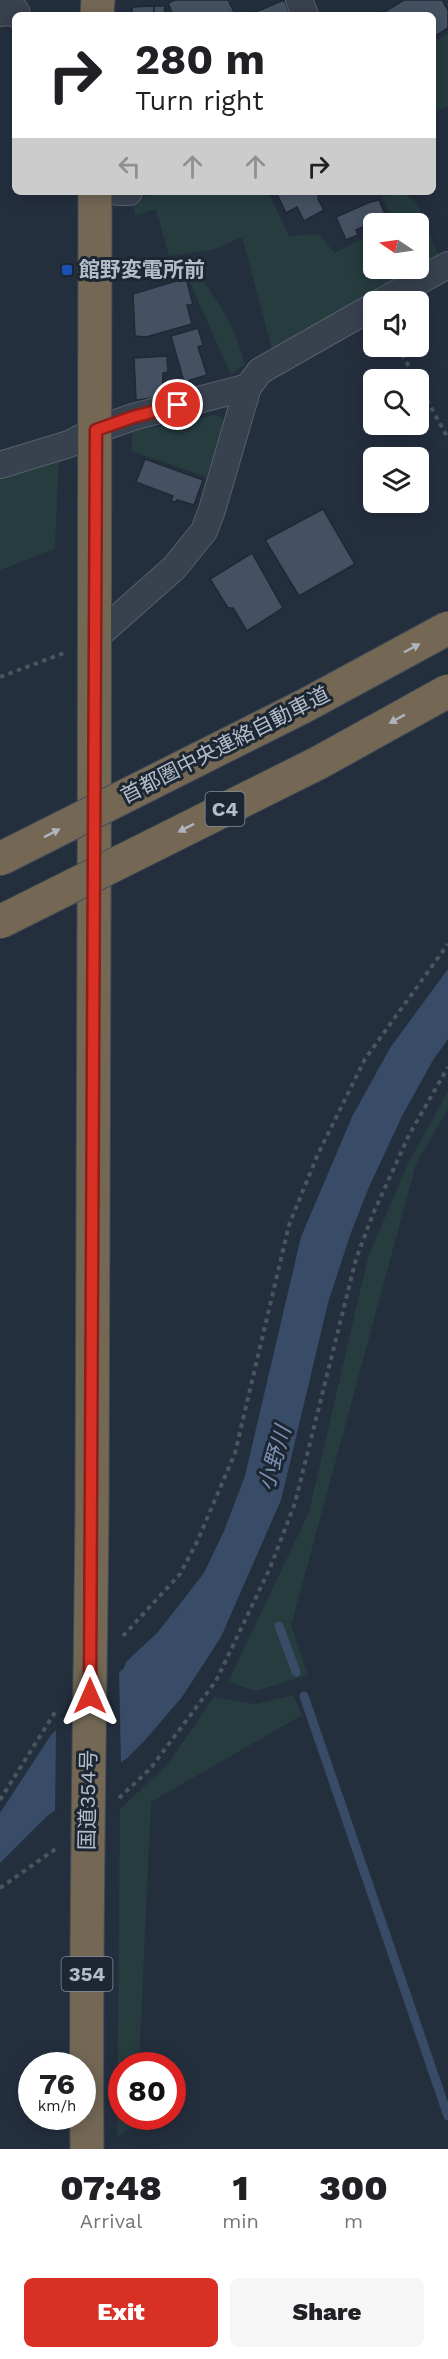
<!DOCTYPE html>
<meta charset="utf-8">
<style>
body{margin:0;font-family:"Work Sans","Noto Sans JP",sans-serif;background:#f6f6f6;color:#202124;height:100vh;display:flex;flex-direction:column;font-size:22px;white-space:nowrap}
*{box-sizing:border-box;margin:0}
p{font-size:20px;color:#757577}
.icon{flex:none;width:33px;height:33px;fill:none;stroke:currentColor;stroke-width:2;stroke-linecap:round;stroke-linejoin:round}
.map{position:relative;height:2149px;overflow:hidden}
.panel{display:flex;flex-direction:column;background:#fff;flex:1}
.panel>*{flex:none}
.guide{position:absolute;left:12px;top:12px;width:424px;height:183px;border-radius:9px;box-shadow:0 3px 15px #0003;background:#fff;color:#202124;overflow:hidden}
.needle{width:39px;rotate:283deg}
.controls{position:absolute;left:363px;top:213px;display:grid;gap:12px}
.controls a{display:grid;place-items:center;width:66px;height:66px;border-radius:9px;background:#fff;box-shadow:0 3px 15px #0003;font-size:30px}
.speed{position:absolute;left:18px;top:2052px;display:flex;gap:12px;font-size:30px;font-weight:700;text-align:center}
.speed>*{display:grid;place-content:center;width:78px;height:78px;border-radius:50%;background:#fff;box-shadow:0 3px 15px #0003;line-height:1}
.speed small{font-size:15px;font-weight:400}
.speed .limit{border:9px solid #d22;background:#fff;color:#111}
.pin{position:absolute;display:grid;place-items:center;width:51px;height:51px;color:#fff;margin:-26px;border:3px solid #fff;border-radius:50%;box-shadow:0 2px 6px #0007}
.me{position:absolute;width:66px;margin:-33px;rotate:0deg;stroke-linejoin:round;filter:drop-shadow(0 0 4px #0008)}
.turn{display:flex;align-items:center;gap:21px;height:126px;padding:0 24px;font-size:27px}
.turn .icon{width:78px;height:78px;stroke-width:2.5}
.turn b{display:block;font-size:42px;line-height:51px}
.lanes{display:flex;align-items:center;height:57px;padding:0 24px;background:#0003;justify-content:center;gap:30px;direction:ltr}
.lanes .off{opacity:.35}
.eta{display:flex;justify-content:space-evenly;align-items:center;height:102px;text-align:center}
.eta b{font-size:36px;font-weight:800;line-height:42px}
.cta{display:flex;gap:12px;margin-top:auto;padding:12px 24px}
.cta a{flex:1;height:69px;border-radius:9px;background:#d93025;color:#fff;font-size:24px;font-weight:800;line-height:69px;text-align:center}
.cta a+a{background:#f6f6f6;color:#202124}
.map>svg:first-child{display:block}
.green{fill:#263c3f}
.water{fill:#394c67}
.pier{fill:#242f3e}
.lines{fill:none;stroke-linecap:round;stroke-linejoin:round}
.stream{stroke:#394c67;stroke-width:9}
.building{fill:#455162;stroke:#1f2835;stroke-width:1.5}
.street-casing{stroke:#565f6c;stroke-width:28}
.highway-casing{stroke:#434c59;stroke-width:35}
.path{stroke:#44595c;stroke-width:4;stroke-dasharray:4.5 4.5;stroke-linecap:butt}
.street{stroke:#38414e;stroke-width:26}
.highway{stroke:#746855;stroke-width:33}
.highway-bridge-casing{stroke:#434c59;stroke-width:35;stroke-linecap:butt}
.highway-bridge{stroke:#746855;stroke-width:33}
.oneway{fill:#aeb4bd}
.route-casing{stroke:#8d1f18;stroke-width:15}
.route{stroke:#d93025;stroke-width:10}
.transit-dot{fill:#1a4fb4;stroke:#1d2633;stroke-width:2}
.labels{text-anchor:middle;stroke-width:6;stroke-linejoin:round;paint-order:stroke}
.shield{fill:#1d2633;stroke:#878f9c;stroke-width:1.5}
.shield-label{font-size:20px;font-weight:bold;fill:#b4bcc9}
.poi-label{font-size:21px;font-weight:bold;fill:#b4bcc9;stroke:#1d2633;text-anchor:start}
.street-label{font-size:21px;fill:#b4bcc9;stroke:#1d2633}
.water-label{font-size:22px;font-style:italic;fill:#7c92b1;stroke:#1d2633}
</style>
<div class="map">
<svg width="448" height="2149" viewBox="0 0 448 2149">
<rect width="100%" height="100%" fill="#242f3e"/>
<g class="green">
<polygon points="448,34 448,106 434,113 434,42"/>
<polygon points="158,192 268,192 289,236 318,234 335,253 373,233 374,268 418,268 418,224 396,223 382,197 392,193 406,194 418,206 440,259 272,349 242,237 213,250 169,256 156,209 135,215 133,200"/>
<path d="M 200,278 C 220,302 239,334 244,365 L 231,375 L 190,282 Z"/>
<polygon points="213,415 221,417 227,425 206,477 132,451 132,431 187,422"/>
<polygon points="59,454 55,549 0,570 0,476"/>
<polygon points="448,1091 448,1109 416,1164 291,1626 308,1675 256,1691 228,1682 309,1512 368,1257 407,1166"/>
<polygon points="293,1695 302,1715 151,1802 139,2065 122,2066 122,2116 136,2117 136,2125 117,2136 120,1809 167,1765 214,1697 255,1704"/>
</g>
<polygon class="water" points="448,969 448,1039 433,1060 402,1116 369,1187 350,1235 328,1303 281,1500 221,1637 182,1697 146,1739 127,1758 46,1817 0,1863 0,1813 51,1735 124,1668 126,1662 158,1632 204,1573 224,1531 245,1476 301,1237 352,1117 390,1048"/>
<polygon class="pier" points="119,1669 121,1766 55,1815 56,1729"/>
<g class="lines">
<g class="stream">
<polyline points="279,1626 296,1672"/>
<polyline points="304,1696 448,2116"/>
</g>
</g>
<g class="building">
<polygon points="175,0 228,0 235,14 173,15 168,3"/>
<polygon points="284,0 290,15 251,15 251,14"/>
<polygon points="404,0 442,0 448,10 448,28 434,37 434,15 379,15"/>
<polygon points="154,6 154,15 132,15 132,7"/>
<polygon points="154,6 165,6 164,15 154,15"/>
<polygon points="276,192 319,192 318,199 324,210 304,221 297,207 286,213"/>
<polygon points="379,200 385,214 379,220 356,230 358,235 346,240 336,217 370,202"/>
<polygon points="186,278 193,305 187,305 192,324 146,337 135,336 133,294"/>
<polygon points="198,328 203,345 198,347 207,375 184,382 171,336"/>
<polygon points="167,356 168,372 163,373 163,397 136,400 134,358"/>
<polygon points="145,459 203,480 194,505 177,500 176,502 171,501 173,496 136,482"/>
<polygon points="323,509 355,564 299,596 265,540"/>
<polygon points="252,553 283,608 247,631 233,608 228,608 210,579"/>
</g>
<g class="lines">
<g class="street-casing">
<g id="street">
<polyline points="299,0 305,15"/>
<polyline points="0,13 16,11 17,15"/>
<polyline points="118,192 129,192"/>
<polyline points="381,302 448,265"/>
<polyline points="0,465 69,444 96,430 133,417 248,387"/>
<polyline points="95,638 174,568 204,531 212,510 248,387 260,371 374,306"/>
</g>
</g>
<g class="highway-casing">
<g id="highway">
<polyline points="97,15 98,0"/>
<path d="M 87,2149 C 85,1936 90,1723 92,1510 C 94,1071 95,631 95,192"/>
</g>
</g>
<g class="path">
<polyline points="398,346 416,380"/>
<polyline points="418,384 448,438"/>
<polyline points="0,677 64,653"/>
<polyline points="123,1636 180,1574 197,1542 235,1453 289,1225 318,1154 365,1059 448,944"/>
<polyline points="119,1798 150,1769 216,1681 270,1568 295,1503 356,1259 373,1214 409,1135 448,1067"/>
<polyline points="0,1800 57,1709"/>
<polyline points="0,1888 57,1848"/>
</g>
<use href="#street" class="street"/>
<use href="#highway" class="highway"/>
<g class="highway-bridge-casing">
<g id="highway-bridge">
<polyline points="0,859 306,705 448,628"/>
<polyline points="0,922 320,762 448,691"/>
</g>
</g>
<use href="#highway-bridge" class="highway-bridge"/>
</g>
<defs><path id="oneway-solid" d="M-6-.8H1V-3.2L6.5 0L1 3.2V.8H-6Z" transform="scale(1.5)"/></defs>
<g class="oneway">
<use href="#oneway-solid" transform="translate(412 648) rotate(-28)"/>
<use href="#oneway-solid" transform="translate(397 719) rotate(151)"/>
<use href="#oneway-solid" transform="translate(186 828) rotate(153)"/>
<use href="#oneway-solid" transform="translate(52 833) rotate(-27)"/>
</g>
<g class="lines">
<g class="route-casing">
<polyline id="route" points="90,1696 96,430 133,417 178,405"/>
</g>
<use href="#route" class="route"/>
</g>
<rect class="transit-dot" x="61" y="264" width="12" height="12" rx="3"/>
<g class="labels">
<g class="shield">
<rect x="205.5" y="792" width="39" height="34" rx="4.5"/>
<rect x="61.5" y="1957" width="51" height="34" rx="4.5"/>
</g>
<g class="shield-label">
<text x="225" y="816">C4</text>
<text x="87" y="1981">354</text>
</g>
<g class="poi-label">
<text x="79" y="277">館野変電所前</text>
</g>
<g class="street-label">
<text transform="translate(225 745) rotate(-27)" y="7">首都圏中央連絡自動車道</text>
<text transform="translate(88 1800) rotate(-89)" y="7">国道354号</text>
</g>
<g class="water-label">
<text transform="translate(274 1458) rotate(-74)" y="8">小野川</text>
</g>
</g>
</svg>
<div class="controls">
<a><svg class="needle" viewBox="-14 -14 28 28"><path d="M0-13l5 13h-10z" fill="#e53935"/><path d="M0 13l5-13h-10z" fill="#757577"/></svg></a>
<a><svg class="icon" aria-label="sound" viewBox="0 0 24 24"><path d="M4 9h4l5-4v14l-5-4H4zM17 9q2 3 0 6"/></svg></a>
<a><svg class="icon" aria-label="search" viewBox="0 0 24 24"><circle cx="10" cy="10" r="6"/><path d="M15 15l6 6"/></svg></a>
<a><svg class="icon" aria-label="layers" viewBox="0 0 24 24"><path d="M12 4l9 5-9 5-9-5zM3 14l9 5 9-5"/></svg></a>
</div>
<div class="speed"><div>76<small>km/h</small></div><div class="limit">80</div></div>
<div class="pin" style="left:178px;top:405px;background:#d93025"><svg class="icon" aria-label="arrive" viewBox="0 0 24 24"><path d="M6 21V4h12l-3 4 3 4H6"/></svg></div>
<svg class="me" style="left:90px;top:1696px" viewBox="-20 -20 40 40"><path d="M0-17L14 15 0 8-14 15z" fill="#d93025" stroke="#fff" stroke-width="4"/></svg>
<div class="guide">
<div class="turn"><svg class="icon" aria-label="right" viewBox="0 0 24 24"><path d="M7 20v-9h11M14 6l5 5-5 5"/></svg><div><b>280 m</b>Turn right</div></div>
<div class="lanes"><svg class="icon off" aria-label="left" viewBox="0 0 24 24"><path d="M17 20v-9H6M10 6l-5 5 5 5"/></svg><svg class="icon off" aria-label="ahead" viewBox="0 0 24 24"><path d="M12 20V5M6 11l6-6 6 6"/></svg><svg class="icon off" aria-label="ahead" viewBox="0 0 24 24"><path d="M12 20V5M6 11l6-6 6 6"/></svg><svg class="icon" aria-label="right" viewBox="0 0 24 24"><path d="M7 20v-9h11M14 6l5 5-5 5"/></svg></div>
</div>
</div>
<section class="panel">
<div class="eta">
<div><b>07:48</b><p>Arrival</p></div>
<div><b>1</b><p>min</p></div>
<div><b>300</b><p>m</p></div>
</div>
<div class="cta"><a>Exit</a><a>Share</a></div>
</section>
